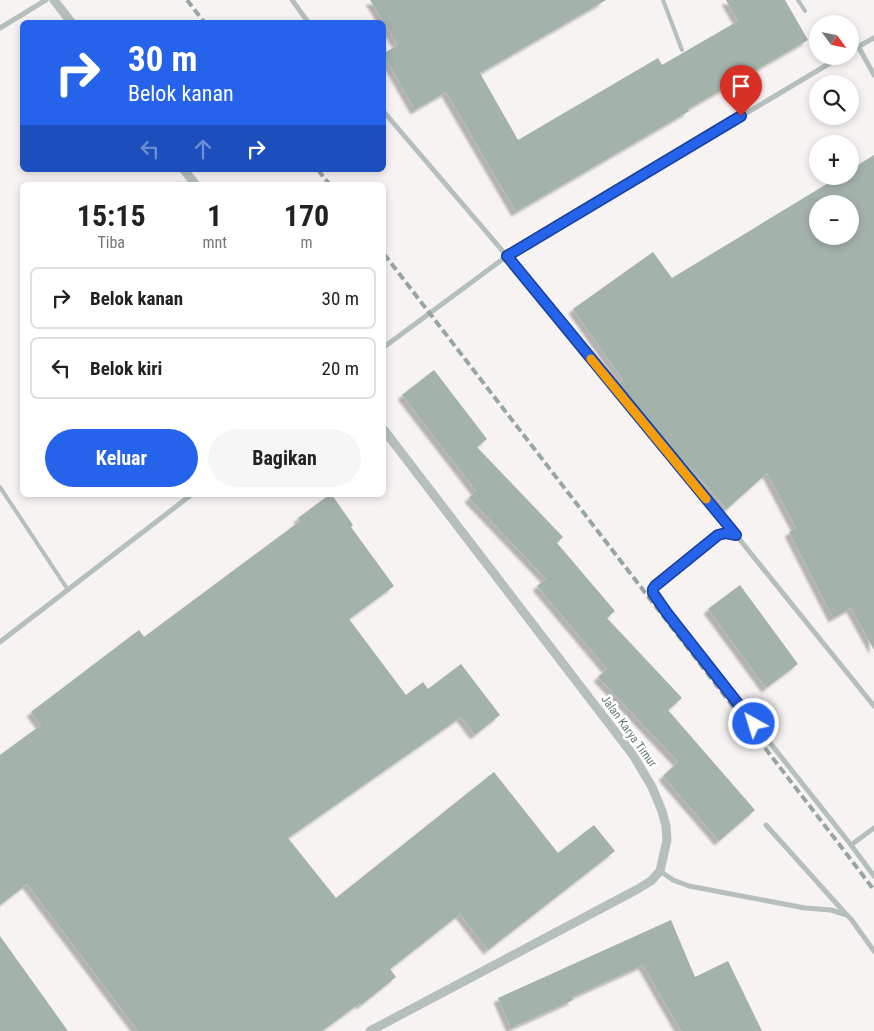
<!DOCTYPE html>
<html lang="id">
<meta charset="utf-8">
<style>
body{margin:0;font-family:"Roboto Condensed",sans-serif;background:#f6f6f6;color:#222;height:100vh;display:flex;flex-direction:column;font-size:19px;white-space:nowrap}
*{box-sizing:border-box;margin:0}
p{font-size:16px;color:#767676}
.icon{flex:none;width:28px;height:28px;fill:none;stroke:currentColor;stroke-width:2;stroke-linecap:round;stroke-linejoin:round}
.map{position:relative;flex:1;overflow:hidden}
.sheet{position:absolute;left:20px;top:182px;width:366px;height:315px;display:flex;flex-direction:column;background:#fff;border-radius:8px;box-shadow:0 2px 8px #0003}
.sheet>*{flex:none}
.top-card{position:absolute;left:20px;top:20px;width:366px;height:152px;border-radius:8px;box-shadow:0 2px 8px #0003;background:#2563eb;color:#fff;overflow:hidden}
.needle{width:32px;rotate:123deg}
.controls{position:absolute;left:809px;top:15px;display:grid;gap:10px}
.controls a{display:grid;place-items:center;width:50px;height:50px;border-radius:50%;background:#fff;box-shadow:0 2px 8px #0003;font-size:25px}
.pin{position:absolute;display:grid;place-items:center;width:42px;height:42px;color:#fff;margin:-51px -21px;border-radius:50% 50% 50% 0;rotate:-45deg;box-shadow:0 0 5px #0007}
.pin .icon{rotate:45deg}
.me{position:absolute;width:55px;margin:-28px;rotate:321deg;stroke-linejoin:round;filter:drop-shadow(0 0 4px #0008)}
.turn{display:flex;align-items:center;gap:18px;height:105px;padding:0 25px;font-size:22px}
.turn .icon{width:65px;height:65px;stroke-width:2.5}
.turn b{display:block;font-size:35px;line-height:42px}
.lanes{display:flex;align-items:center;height:48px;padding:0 25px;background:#0003;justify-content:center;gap:25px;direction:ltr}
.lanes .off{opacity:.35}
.eta{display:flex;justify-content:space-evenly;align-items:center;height:85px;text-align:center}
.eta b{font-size:30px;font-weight:700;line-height:35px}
.primary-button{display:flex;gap:10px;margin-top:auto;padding:10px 25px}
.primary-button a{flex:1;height:58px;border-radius:30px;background:#2563eb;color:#fff;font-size:20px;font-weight:700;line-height:58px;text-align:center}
.primary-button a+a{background:#f6f6f6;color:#222}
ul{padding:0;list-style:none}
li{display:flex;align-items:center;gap:15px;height:62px;margin:0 10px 8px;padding:0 15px;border:2px solid #e0e0e0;border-radius:8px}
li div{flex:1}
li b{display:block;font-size:19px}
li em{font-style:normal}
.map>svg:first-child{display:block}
.building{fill:#a4b2ac;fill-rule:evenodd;filter:url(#shadow)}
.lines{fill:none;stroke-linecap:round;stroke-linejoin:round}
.service{stroke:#b5bfbb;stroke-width:4}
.minor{stroke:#b5bfbb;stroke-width:5}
.tertiary{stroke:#b5bfbb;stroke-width:9}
.rail{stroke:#98a6a1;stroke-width:4;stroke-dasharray:8 4;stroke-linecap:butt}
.route-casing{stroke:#184099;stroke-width:12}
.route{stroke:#2563eb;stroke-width:9}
.slow{stroke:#f59e0b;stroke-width:9}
.labels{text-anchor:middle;stroke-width:5;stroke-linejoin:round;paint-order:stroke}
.street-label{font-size:12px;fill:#627c72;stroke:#fff}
</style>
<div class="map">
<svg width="874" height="1031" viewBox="0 0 874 1031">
<defs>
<filter id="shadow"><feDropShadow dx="-4.5" dy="4.5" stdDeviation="1" flood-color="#0004"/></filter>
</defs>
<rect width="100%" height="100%" fill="#f6f3f2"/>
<g class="building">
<polygon points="370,0 606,0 480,73 518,140 658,58 662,65 738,21 726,0 785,0 808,40 688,109 689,111 516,212 446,92 415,110 384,55 384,53 398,45"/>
<path d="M 874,155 L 874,650 L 851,608 L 833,618 L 789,532 L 796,528 L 767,473 L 727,509 L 677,454 L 619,383 L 623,380 L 573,309 L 653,252 L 672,278 L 840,176 L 850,176 L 850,170 ZM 818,204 L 850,204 L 850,236 L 818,236 Z"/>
<polygon points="434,370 487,439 477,447 563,537 557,543 615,611 607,618 682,698 668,710 755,810 719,841 663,776 678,762 598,677 607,669 537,586 546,579 469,498 476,491 402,395"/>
<polygon points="329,495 332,495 353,525 351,527 394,586 349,619 406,695 423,682 428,689 461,664 500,715 475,735 461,717 288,838 336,898 494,772 558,853 594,825 615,851 488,950 460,914 390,969 396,977 361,1005 360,1003 322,1031 138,1031 27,884 0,905 0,755 41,725 31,712 139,630 144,637 300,521 298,518"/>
<polygon points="740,585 798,664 766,688 708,609"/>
<polygon points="671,920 695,977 728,961 762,1031 681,1031 643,965 572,997 573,1000 511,1028 498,998"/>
<polygon points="0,936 68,1031 0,1031"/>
</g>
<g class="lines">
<g class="service">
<polyline points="663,0 682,50"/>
<polyline points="798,0 805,11"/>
<polyline points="0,487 68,590"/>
</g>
<g class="minor">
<polyline points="292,0 308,22"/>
<polyline points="0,28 46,0"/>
<polyline points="858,46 874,75"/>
<polyline points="850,51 874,38"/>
<polyline points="384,112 507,256 736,535 874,706"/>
<polyline points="384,347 507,256 842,56"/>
<polyline points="735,535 726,533 718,535 655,586 653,589 653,593 667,613 851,845 874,876"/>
<polyline points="0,642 191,495"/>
<polyline points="766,825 845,913"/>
<polyline points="851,845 874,828"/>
<polyline points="660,871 673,880 689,886 805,908 831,910 847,915 851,919 874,951"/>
</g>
<g class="tertiary">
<polyline points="54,0 71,22"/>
<polyline points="184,170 196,185"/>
<polyline points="370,1031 636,890 651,881 660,871 667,840 666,826 662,811 652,787 633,755 384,430"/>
</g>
<g class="rail">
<polyline points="187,0 204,22"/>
<polyline points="318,170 330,185"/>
<polyline points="384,254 839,844 874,890"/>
</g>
</g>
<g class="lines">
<g class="route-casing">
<polyline id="route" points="741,116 507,256 736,535 726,533 718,535 655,586 653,589 653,593 667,613 754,724"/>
</g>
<use href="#route" class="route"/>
<polyline class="slow" points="591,359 706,499"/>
</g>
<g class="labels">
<g class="street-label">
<text transform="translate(629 731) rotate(54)" y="4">Jalan Karya Timur</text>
</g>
</g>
</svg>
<div class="controls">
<a><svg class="needle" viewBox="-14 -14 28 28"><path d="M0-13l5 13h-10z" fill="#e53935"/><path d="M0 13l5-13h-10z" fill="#767676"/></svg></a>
<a><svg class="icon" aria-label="search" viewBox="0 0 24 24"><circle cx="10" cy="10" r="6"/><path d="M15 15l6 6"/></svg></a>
<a>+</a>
<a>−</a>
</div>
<div class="pin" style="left:741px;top:116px;background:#d93025"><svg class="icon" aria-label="arrive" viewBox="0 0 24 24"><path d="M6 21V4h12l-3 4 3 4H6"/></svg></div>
<svg class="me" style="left:754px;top:724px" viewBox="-20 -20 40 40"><circle r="17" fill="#2563eb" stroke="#fff" stroke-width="3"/><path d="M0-11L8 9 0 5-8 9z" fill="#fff"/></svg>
<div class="top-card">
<div class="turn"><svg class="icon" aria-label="right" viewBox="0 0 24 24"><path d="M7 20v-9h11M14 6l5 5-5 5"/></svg><div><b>30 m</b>Belok kanan</div></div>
<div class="lanes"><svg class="icon off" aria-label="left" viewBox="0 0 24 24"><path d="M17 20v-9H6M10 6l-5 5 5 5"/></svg><svg class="icon off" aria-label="ahead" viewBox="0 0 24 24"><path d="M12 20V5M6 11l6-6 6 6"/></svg><svg class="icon" aria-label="right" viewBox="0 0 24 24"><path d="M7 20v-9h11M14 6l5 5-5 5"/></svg></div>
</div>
<section class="sheet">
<div class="eta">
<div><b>15:15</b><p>Tiba</p></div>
<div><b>1</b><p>mnt</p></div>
<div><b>170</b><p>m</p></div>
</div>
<ul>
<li><svg class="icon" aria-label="right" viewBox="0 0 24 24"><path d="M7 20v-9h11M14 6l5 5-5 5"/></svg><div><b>Belok kanan</b></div><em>30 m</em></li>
<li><svg class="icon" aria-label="left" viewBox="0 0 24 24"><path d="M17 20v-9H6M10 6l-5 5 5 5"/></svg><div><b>Belok kiri</b></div><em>20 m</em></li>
</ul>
<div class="primary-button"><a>Keluar</a><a>Bagikan</a></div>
</section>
</div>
